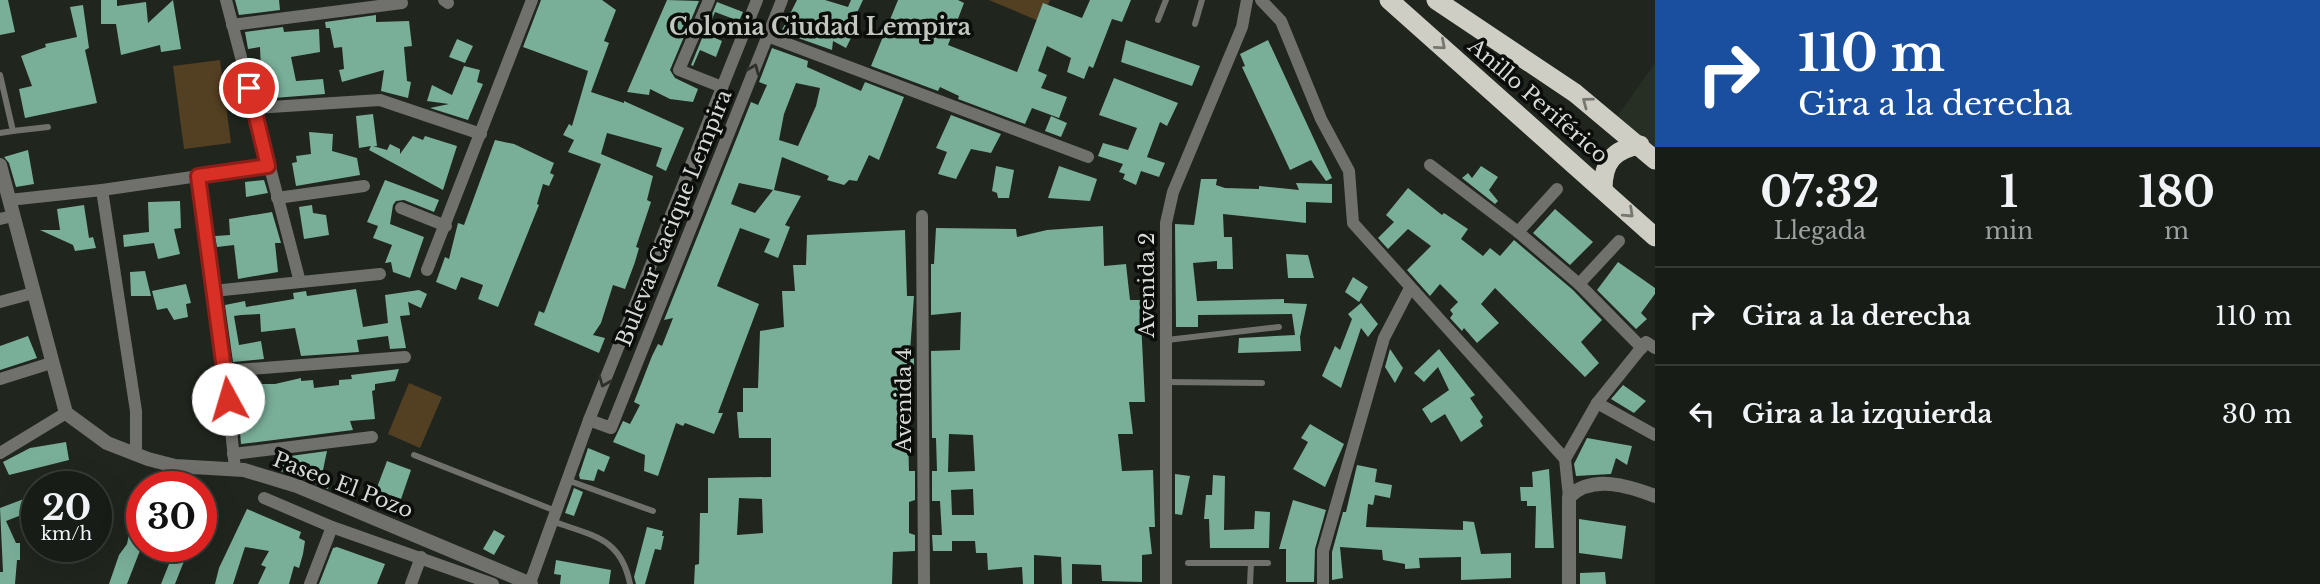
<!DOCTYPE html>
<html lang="es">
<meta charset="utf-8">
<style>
body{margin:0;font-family:"Libre Baskerville",serif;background:#21251f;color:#f1f3f6;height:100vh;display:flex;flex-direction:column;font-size:26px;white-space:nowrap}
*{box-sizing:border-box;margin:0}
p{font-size:23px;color:#9fa1a1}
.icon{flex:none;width:38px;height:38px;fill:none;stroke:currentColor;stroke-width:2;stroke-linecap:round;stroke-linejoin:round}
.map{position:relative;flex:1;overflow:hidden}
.panel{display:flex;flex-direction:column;background:#181c16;width:665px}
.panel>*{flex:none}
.guide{background:#1a4fa0;color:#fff;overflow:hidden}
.speed{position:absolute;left:21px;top:471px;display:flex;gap:14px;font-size:35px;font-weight:700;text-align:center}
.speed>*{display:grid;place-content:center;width:91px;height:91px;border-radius:50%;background:#181c16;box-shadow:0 7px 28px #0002,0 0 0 2px #363a35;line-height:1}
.speed small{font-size:18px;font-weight:400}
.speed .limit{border:10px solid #d22;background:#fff;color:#111}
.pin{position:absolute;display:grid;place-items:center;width:60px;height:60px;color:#fff;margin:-30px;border:4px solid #fff;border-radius:50%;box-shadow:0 2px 7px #0007}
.me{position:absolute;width:77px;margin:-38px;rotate:354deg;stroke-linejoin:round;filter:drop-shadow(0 0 5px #0008)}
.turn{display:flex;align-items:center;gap:24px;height:147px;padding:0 28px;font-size:32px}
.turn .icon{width:91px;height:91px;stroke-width:2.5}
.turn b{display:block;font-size:49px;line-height:60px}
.eta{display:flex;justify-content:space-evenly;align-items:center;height:119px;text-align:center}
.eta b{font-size:42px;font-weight:800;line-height:49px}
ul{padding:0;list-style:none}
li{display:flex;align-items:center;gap:21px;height:98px;padding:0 28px;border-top:2px solid #363a35}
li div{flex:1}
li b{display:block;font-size:26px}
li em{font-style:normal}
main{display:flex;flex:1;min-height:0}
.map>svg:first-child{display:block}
.built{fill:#272f24}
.green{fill:#533f22}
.building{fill:#79ae99;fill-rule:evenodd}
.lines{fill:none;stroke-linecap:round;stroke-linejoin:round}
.service{stroke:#70706c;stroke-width:6}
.minor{stroke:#70706c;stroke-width:12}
.tertiary{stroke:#70706c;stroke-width:14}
.trunk{stroke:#cecec4;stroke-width:19}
.oneway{stroke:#767770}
.oneway2{stroke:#2e302c}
.route-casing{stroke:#8d1f18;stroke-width:18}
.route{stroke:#d93025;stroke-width:12}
.labels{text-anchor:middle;stroke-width:7;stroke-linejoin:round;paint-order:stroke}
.street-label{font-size:21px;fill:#d7dad6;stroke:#0b0d0a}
.neighbourhood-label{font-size:23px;font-weight:bold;fill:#c2c8bf;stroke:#0b0d0a}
</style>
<main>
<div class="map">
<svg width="1655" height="584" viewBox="0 0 1655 584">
<rect width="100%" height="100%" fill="#20251e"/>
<polygon class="built" points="1655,63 1655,161 1613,122"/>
<g class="green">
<polygon points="989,0 1050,0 1041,22"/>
<polygon points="220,60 231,143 184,149 173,66"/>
<polygon points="409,383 442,397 420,448 388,434"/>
</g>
<g class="building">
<polygon points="0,0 8,0 15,32 0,35"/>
<polygon points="101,0 117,0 117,6 146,2 148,23 173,0 181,49 161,52 160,45 121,55 116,24 101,24"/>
<polygon points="235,0 279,0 280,10 239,15"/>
<polygon points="541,0 602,0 616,10 604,41 609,43 591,92 624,103 624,101 684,128 666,171 656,166 662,148 607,133 601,154 653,176 647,200 651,202 636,247 639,248 635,262 625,289 613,285 601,323 593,335 605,338 599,353 534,325 539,311 544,313 601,164 568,152 574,140 563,135 569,124 572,126 588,71 523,47"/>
<polygon points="667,0 699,1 670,70 675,78 698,89 693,102 670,99 650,89 649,95 627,92"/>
<polygon points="797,0 825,0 848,7 851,0 863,0 846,36 851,38 846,48 833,41 832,50 781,32"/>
<polygon points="898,0 958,0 964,3 948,45 1017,72 1043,3 1082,18 1090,0 1131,0 1122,22 1112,19 1093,68 1089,66 1084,79 1067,72 1071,58 1047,46 1038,71 1047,75 1041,88 1067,97 1059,118 1032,108 1025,124 958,99 959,96 940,87 938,91 871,66"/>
<polygon points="717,2 743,12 739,21 715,12 706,34 722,41 716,57 700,50 693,66 691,65"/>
<polygon points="83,5 89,48 85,50 97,103 25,118 19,89 32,86 21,56 46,47 45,44 77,37 70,7"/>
<polygon points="376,15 376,22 409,21 412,46 404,47 407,81 411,82 408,98 381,91 384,70 342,82 339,70 344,69 342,47 334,48 330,28 326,28 325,22"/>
<polygon points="283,27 284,32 319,29 320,52 291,57 296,81 323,79 325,94 261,99 256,70 261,70 260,47 248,49 245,32"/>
<polygon points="457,39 473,46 465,63 449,57"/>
<polygon points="1126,40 1200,66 1192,86 1121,62"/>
<polygon points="1268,40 1332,178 1326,181 1311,160 1290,170 1242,67 1245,66 1240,54"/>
<path d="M 772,48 L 808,61 L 807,67 L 861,91 L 865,82 L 904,97 L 879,160 L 869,155 L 857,181 L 849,180 L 844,185 L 827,180 L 829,176 L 782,157 L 774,190 L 801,196 L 785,225 L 790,227 L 778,258 L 764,252 L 770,239 L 740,228 L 717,286 L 759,304 L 718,413 L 723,413 L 714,434 L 685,423 L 683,426 L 676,423 L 658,476 L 644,471 L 645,455 L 613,442 L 623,421 L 630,424 L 640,405 L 634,402 L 652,356 L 658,344 L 662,346 L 673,318 L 664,320 L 751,102 L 758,105 L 767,85 L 759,82 ZM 796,83 L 820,88 L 816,106 L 798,146 L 779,140 L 784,114 ZM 739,183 L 773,190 L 755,213 L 731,204 Z"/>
<polygon points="464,66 480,70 477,82 483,84 468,120 430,108 449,104 427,101 432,85 452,95"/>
<polygon points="1114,78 1178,103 1167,126 1160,122 1147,157 1165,163 1159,177 1141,171 1136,185 1123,179 1125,174 1119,172 1123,164 1098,156 1103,143 1128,150 1137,128 1099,115"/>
<polygon points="373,114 377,146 373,146 387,150 390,144 400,149 400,154 413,136 423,140 425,136 457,146 443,190 369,150 371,146 359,148 356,116"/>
<polygon points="951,115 1001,134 991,153 971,149 956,179 938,174 947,152 936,148"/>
<polygon points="1051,116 1067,123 1061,137 1045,131"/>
<polygon points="309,132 333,134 332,151 357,158 360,175 296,186 292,163 297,162 296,156 311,154"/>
<polygon points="495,140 514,144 554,163 550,173 554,175 549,186 543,184 537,204 539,205 498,307 478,299 483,285 461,277 456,290 436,282 445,257 449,259 458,223 464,225"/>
<polygon points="28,150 34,184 16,187 9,163 4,157"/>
<polygon points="996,166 1014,170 1009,198 998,198 997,193 992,191"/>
<polygon points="1059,166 1097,179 1090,201 1048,198"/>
<polygon points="1481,166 1498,177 1489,190 1498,201 1495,204 1462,178 1468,173 1472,178"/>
<polygon points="1201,179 1217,179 1216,185 1225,188 1259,189 1259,186 1299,190 1296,183 1332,184 1332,203 1306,202 1306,223 1223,214 1224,237 1232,237 1233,269 1217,269 1217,261 1193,263 1197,301 1284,299 1284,303 1307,304 1300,337 1301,351 1238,353 1239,338 1295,335 1292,314 1198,315 1198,327 1176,327 1175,224 1194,225"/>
<polygon points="264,180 268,193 246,197 245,182"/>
<polygon points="385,180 439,200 434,212 404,200 396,201 393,205 390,224 424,237 410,278 393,272 391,262 385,263 392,245 373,238 378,226 367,222"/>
<polygon points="1408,188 1442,215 1444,213 1468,229 1461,239 1483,256 1490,248 1500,256 1514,240 1573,290 1602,320 1581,342 1599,363 1585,377 1495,288 1481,304 1499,323 1477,343 1464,328 1462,331 1450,318 1453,314 1450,310 1458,302 1440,284 1430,296 1407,270 1431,246 1408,229 1388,249 1378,238 1394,222 1386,215"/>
<polygon points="180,201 181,228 174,229 180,254 158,259 154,243 124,247 123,235 149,232 148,202"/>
<polygon points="84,205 89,238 93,237 96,248 75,251 73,245 40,230 60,230 57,209"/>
<polygon points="312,205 313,213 326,215 329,235 304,239 299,207"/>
<polygon points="1555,209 1593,242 1570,265 1533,233"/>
<polygon points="272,212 281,243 275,243 278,272 238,279 234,245 217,247 215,236 230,235 229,219"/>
<path d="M 1103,226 L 1104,266 L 1126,264 L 1130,300 L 1144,300 L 1145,321 L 1141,321 L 1145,402 L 1129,402 L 1133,434 L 1118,434 L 1122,471 L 1153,470 L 1155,527 L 1149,527 L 1152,554 L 1142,555 L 1142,582 L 1102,581 L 1101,565 L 1072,564 L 1072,584 L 1062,584 L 1061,557 L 1034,555 L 1034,584 L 1023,584 L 1022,567 L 988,570 L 987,553 L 976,553 L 975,541 L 952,541 L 952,551 L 933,551 L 932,535 L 942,535 L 940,501 L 932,501 L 932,471 L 937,471 L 936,438 L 932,438 L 931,351 L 960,350 L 961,312 L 931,315 L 931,264 L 934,264 L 936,228 L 1016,229 L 1017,237 L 1047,230 ZM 949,434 L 973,435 L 975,471 L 948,472 ZM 973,489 L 974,515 L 952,515 L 951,490 Z"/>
<path d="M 905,230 L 907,296 L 914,296 L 910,352 L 914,352 L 914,373 L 906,373 L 909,471 L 915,471 L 915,500 L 909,502 L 909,533 L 915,535 L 915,551 L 893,552 L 892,584 L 694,584 L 695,565 L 699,564 L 700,513 L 708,513 L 708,478 L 771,477 L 771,438 L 739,438 L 737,412 L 743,412 L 743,388 L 758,388 L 760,331 L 784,327 L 782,291 L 795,291 L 793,265 L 806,265 L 807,235 ZM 739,498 L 762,499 L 763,533 L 737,535 Z"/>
<polygon points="1286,254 1308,255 1314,278 1288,278"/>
<polygon points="1618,262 1655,288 1655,294 1641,313 1647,319 1636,329 1597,290"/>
<polygon points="145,271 151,296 131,296 130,272"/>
<polygon points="1353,277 1368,287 1359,302 1345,292"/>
<polygon points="186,284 191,303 186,304 188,317 174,320 167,308 157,310 152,291"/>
<polygon points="356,289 363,327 388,323 385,295 419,290 427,294 421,308 408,302 410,315 400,316 406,348 390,349 388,336 357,340 359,352 301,356 295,328 261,332 260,314 241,315 234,316 239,345 261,341 264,359 233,362 225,305 245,301 246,307 294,299 293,293 306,291 307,296"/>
<polygon points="1361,303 1378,324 1368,337 1361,328 1341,388 1322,376 1335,346 1340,350 1352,319 1348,314"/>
<polygon points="28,336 37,358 0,370 0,346"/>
<polygon points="1390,349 1403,368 1395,383 1385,367"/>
<polygon points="1439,349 1475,395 1470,398 1483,417 1480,421 1483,426 1461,442 1445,414 1431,423 1422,409 1449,390 1438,367 1424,382 1414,373"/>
<polygon points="399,369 395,381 375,384 375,390 372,391 375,419 350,421 353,430 241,444 238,408 250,391 248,384 275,384 301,378 301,381 313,380 314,388 339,385 339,380 352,379 351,375"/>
<polygon points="1623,385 1646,401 1634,413 1611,399"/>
<polygon points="1310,424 1344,444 1325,487 1293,469 1308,442 1301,438"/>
<polygon points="1587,438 1632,446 1627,465 1616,458 1611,474 1576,476 1574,464"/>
<polygon points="66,442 69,460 9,475 3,462 30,448"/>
<polygon points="588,448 610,457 604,472 598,469 594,481 580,479 579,475"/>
<polygon points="327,451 322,475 331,478 328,489 278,470 283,457"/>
<polygon points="387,461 411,470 401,499 376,490"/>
<polygon points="1357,465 1377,469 1375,482 1392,485 1390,498 1375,495 1373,505 1368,504 1366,527 1463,530 1463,521 1474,522 1481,554 1511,553 1511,578 1461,580 1461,557 1419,558 1420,568 1405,569 1405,564 1383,560 1382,550 1340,547 1343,578 1332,580 1332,552 1343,512 1346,512"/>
<polygon points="1549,469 1554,548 1535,548 1536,506 1527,506 1527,501 1521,501 1520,487 1533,487 1532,472"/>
<polygon points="1175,474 1190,476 1182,515 1175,514"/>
<polygon points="1213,475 1225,476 1224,530 1254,529 1255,511 1270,512 1269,548 1210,548 1209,519 1204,519 1206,495 1212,495"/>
<polygon points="574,488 583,492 574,516 565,513"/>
<polygon points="37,494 37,509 6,521 16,543 20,543 20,560 17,560 15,584 0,584 0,572 3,572 0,508"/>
<polygon points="1293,500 1326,510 1315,549 1314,582 1286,582 1286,549 1279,549"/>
<polygon points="247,509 301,532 299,538 305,541 303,554 299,568 294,566 289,584 258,584 266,567 261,565 269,551 245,547 233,584 215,584 219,568"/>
<polygon points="138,510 142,511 142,546 190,546 175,584 161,584 171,559 141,548 127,584 109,584 119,555 127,544 130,530 133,531"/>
<polygon points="1579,519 1626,526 1622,559 1579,553"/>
<polygon points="647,527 663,531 662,536 664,536 661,550 655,549 645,584 636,584 634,577"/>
<polygon points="494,530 505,536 494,555 483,549"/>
<polygon points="337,547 385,564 377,584 319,584 333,548"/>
<polygon points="556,560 611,570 609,584 560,584 561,575 554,574"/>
<polygon points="1605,572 1606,584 1580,584 1580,573"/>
</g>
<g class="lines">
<g class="service">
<polyline points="1158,20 1166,0"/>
<polyline points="1195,24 1202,0"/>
<polyline points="0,75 13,131 0,133"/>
<polyline points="13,131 48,127"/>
<polyline points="1167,340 1279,327"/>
<polyline points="1167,382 1262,383"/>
<polyline points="414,455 556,511"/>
<polyline points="567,480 653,511"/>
<path d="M 552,521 C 592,536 621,537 630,584"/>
<polyline points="1188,563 1268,563"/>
<polyline points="1250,584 1251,563"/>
</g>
<g class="minor">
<polyline points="226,0 300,282"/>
<polyline points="444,0 448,3"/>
<polyline points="709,0 679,70 722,87"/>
<polyline points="1261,0 1281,21 1321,119 1349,171 1353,223 1565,459 1569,497"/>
<polyline points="232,25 402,3"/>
<polyline points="767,36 1088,157"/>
<polyline points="255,108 380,100 481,134"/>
<polyline points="1430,165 1518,232 1579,284 1642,348"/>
<polyline points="198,176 225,371 235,469"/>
<polyline points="102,190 136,411 136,454"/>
<polyline points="277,198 364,186"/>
<polyline points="9,200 102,190 268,166"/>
<polyline points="401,208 446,226"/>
<polyline points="922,216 924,584"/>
<polyline points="0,219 13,216"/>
<polyline points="1518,232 1557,189"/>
<polyline points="427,270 532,0"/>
<polyline points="1579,284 1619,241"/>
<polyline points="213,291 380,274"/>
<polyline points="0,302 33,293"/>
<polyline points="225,371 405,357"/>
<polyline points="0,379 51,363"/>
<polyline points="1597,403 1655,435"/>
<polyline points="589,420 611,428 782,0"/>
<polyline points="0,453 66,413"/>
<polyline points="233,454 372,437"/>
<polyline points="1565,459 1597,403 1646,342 1655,348"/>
<polyline points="264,498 332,527 493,584"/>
<polyline points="530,583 589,420 757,0"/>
<polyline points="310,584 332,527"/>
<polyline points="411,584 421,557"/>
<polyline points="1166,584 1166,223 1173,192 1242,27 1247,0"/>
<polyline points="1323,584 1323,551 1384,338 1410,288"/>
</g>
<g class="tertiary">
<polyline points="0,165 66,413 107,443 148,459 175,466 244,470 297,486 531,584"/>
<path d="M 1569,584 L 1569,497 C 1592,474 1629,486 1655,496"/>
</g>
<g class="trunk">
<polyline points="1389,0 1655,237"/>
<polyline points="1436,0 1575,93 1655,160"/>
<path d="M 1603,189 C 1603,162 1614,149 1640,145"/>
</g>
</g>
<defs><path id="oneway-chevron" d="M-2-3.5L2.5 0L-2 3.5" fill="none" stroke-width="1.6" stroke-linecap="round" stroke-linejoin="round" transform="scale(1.75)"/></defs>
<g class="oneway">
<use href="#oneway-chevron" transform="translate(1441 45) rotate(41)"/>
<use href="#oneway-chevron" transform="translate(1587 102) rotate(-143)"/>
<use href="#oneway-chevron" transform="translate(1629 213) rotate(43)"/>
</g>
<g class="oneway2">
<use href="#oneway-chevron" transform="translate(754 69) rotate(-68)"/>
<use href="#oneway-chevron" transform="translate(604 382) rotate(112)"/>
</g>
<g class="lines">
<g class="route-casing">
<polyline id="route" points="228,399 198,176 268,166 249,88"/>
</g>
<use href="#route" class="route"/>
</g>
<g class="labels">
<g class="street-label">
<text transform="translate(1538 101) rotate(41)" y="7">Anillo Periférico</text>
<text transform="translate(674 218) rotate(-68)" y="7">Bulevar Cacique Lempira</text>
<text transform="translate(1147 285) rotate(-90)" y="7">Avenida 2</text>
<text transform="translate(904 400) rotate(-90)" y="7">Avenida 4</text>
<text transform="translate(343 485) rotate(21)" y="7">Paseo El Pozo</text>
</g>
<g class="neighbourhood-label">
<text x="820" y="35">Colonia Ciudad Lempira</text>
</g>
</g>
</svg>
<div class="speed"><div>20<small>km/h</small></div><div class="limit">30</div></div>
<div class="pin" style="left:249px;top:88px;background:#d93025"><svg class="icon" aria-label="arrive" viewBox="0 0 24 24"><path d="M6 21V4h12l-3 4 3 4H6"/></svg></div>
<svg class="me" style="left:228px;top:399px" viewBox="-20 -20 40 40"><circle r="19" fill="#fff"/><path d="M0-13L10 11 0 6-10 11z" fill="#d93025"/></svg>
</div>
<section class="panel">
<div class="guide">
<div class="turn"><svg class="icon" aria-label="right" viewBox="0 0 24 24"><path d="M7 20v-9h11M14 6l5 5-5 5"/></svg><div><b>110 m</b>Gira a la derecha</div></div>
</div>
<div class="eta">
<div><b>07:32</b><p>Llegada</p></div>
<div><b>1</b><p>min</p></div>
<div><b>180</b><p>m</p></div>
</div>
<ul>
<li><svg class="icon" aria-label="right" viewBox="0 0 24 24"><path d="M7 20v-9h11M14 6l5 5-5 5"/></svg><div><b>Gira a la derecha</b></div><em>110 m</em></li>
<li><svg class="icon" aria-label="left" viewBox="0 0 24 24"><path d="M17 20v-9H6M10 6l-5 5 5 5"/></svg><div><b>Gira a la izquierda</b></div><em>30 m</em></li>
</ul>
</section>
</main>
